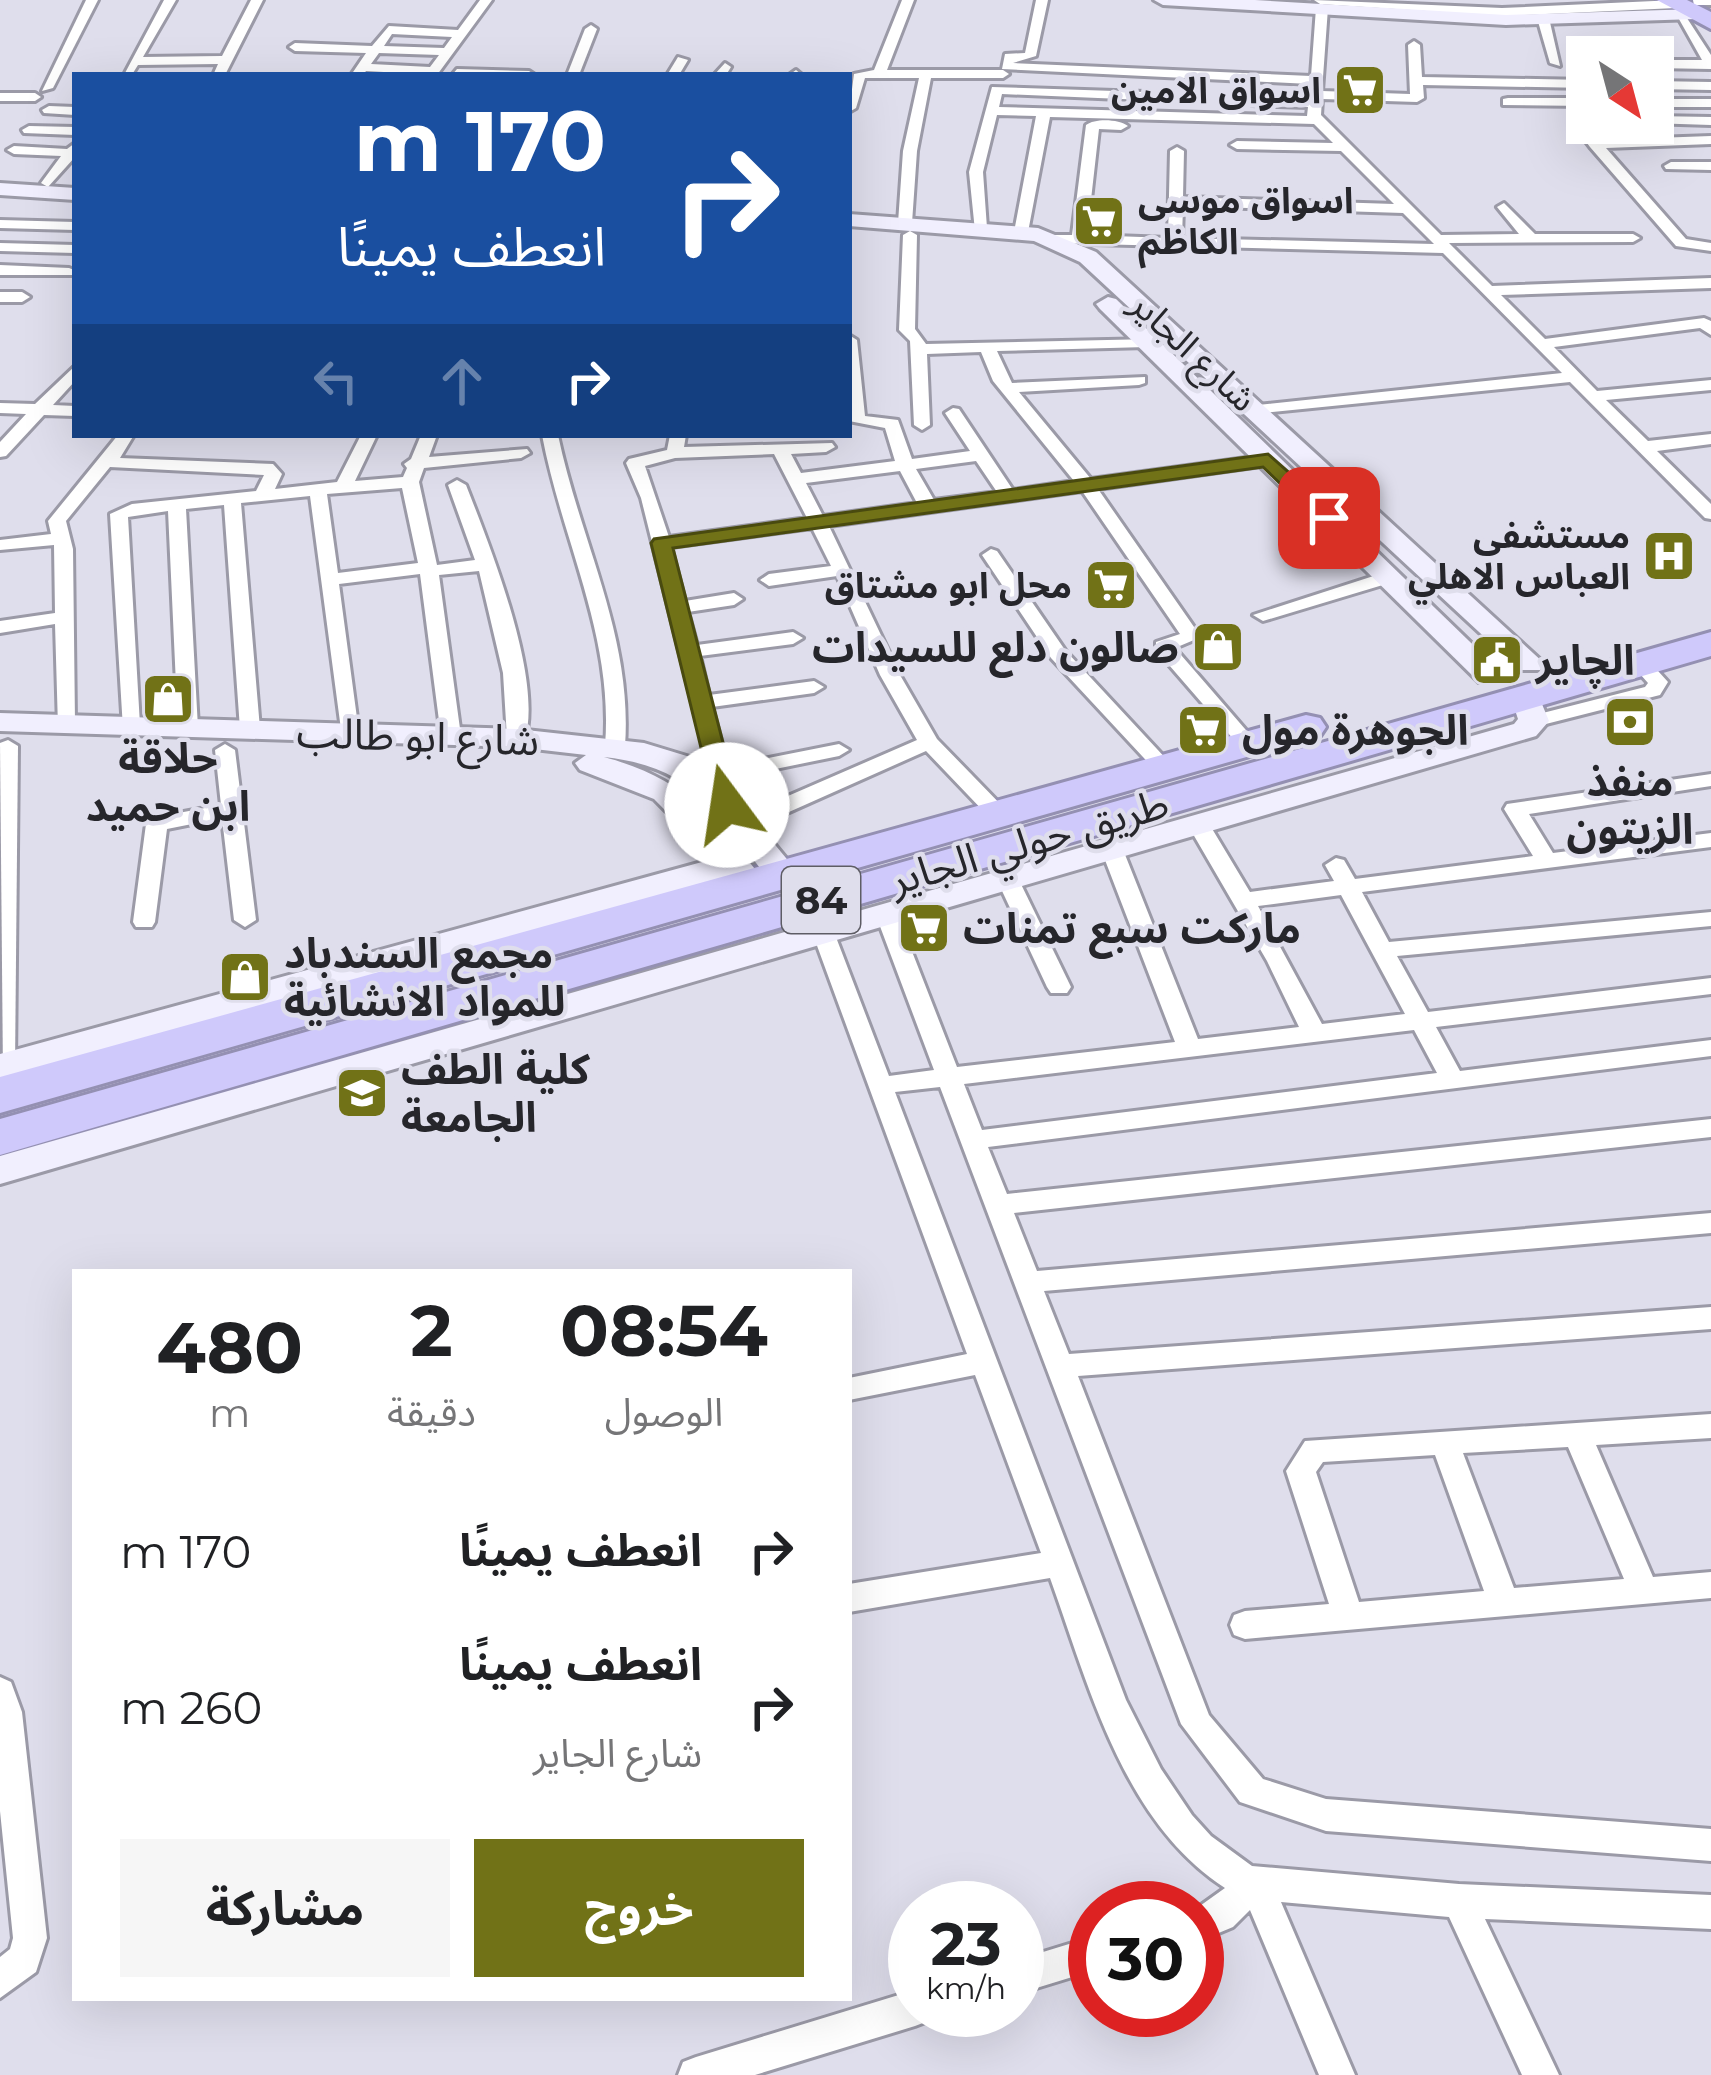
<!DOCTYPE html>
<html lang="ar">
<meta charset="utf-8">
<style>
body{margin:0;font-family:Montserrat,"Noto Sans Arabic",sans-serif;background:#f6f6f6;color:#202124;direction:rtl;height:100vh;display:flex;flex-direction:column;font-size:45px;white-space:nowrap}
*{box-sizing:border-box;margin:0}
p{font-size:39px;color:#757577}
.icon{flex:none;width:66px;height:66px;fill:none;stroke:currentColor;stroke-width:2;stroke-linecap:round;stroke-linejoin:round}
.map{position:relative;flex:1;overflow:hidden;direction:ltr}
.drawer{position:absolute;left:72px;top:1269px;width:780px;height:732px;display:flex;flex-direction:column;background:#fff;border-radius:0px;box-shadow:0 12px 48px #0002;direction:rtl}
.drawer>*{flex:none}
.hud{position:absolute;left:72px;top:72px;width:780px;height:366px;border-radius:0px;box-shadow:0 12px 48px #0002;direction:rtl;background:#1a4fa0;color:#fff;overflow:hidden}
.needle{width:78px;rotate:144deg}
.tools{position:absolute;left:1566px;top:36px;display:grid;gap:24px}
.tools a{display:grid;place-items:center;width:108px;height:108px;border-radius:0px;background:#fff;box-shadow:0 12px 48px #0002;font-size:60px}
.speed{position:absolute;left:888px;top:1881px;display:flex;gap:24px;font-size:60px;font-weight:700;text-align:center}
.speed>*{display:grid;place-content:center;width:156px;height:156px;border-radius:50%;background:#fff;box-shadow:0 12px 48px #0002;line-height:1}
.speed small{font-size:30px;font-weight:400}
.speed .limit{border:18px solid #d22;background:#fff;color:#111}
.pin{position:absolute;display:grid;place-items:center;width:102px;height:102px;color:#fff;margin:-51px;border-radius:24px;box-shadow:0 6px 18px #0006}
.me{position:absolute;width:132px;margin:-66px;rotate:346deg;stroke-linejoin:round;filter:drop-shadow(0 0 9px #0008)}
.turn{display:flex;align-items:center;gap:42px;height:252px;padding:0 48px;font-size:54px}
.turn .icon{width:156px;height:156px;stroke-width:2.5}
.turn b{display:block;font-size:84px;line-height:102px}
.lanes{display:flex;align-items:center;height:114px;padding:0 48px;background:#0003;justify-content:center;gap:60px;direction:ltr}
.lanes .off{opacity:.35}
.eta{display:flex;justify-content:space-evenly;align-items:center;height:204px;text-align:center}
.eta b{font-size:72px;font-weight:700;line-height:84px}
.primary-button{display:flex;gap:24px;margin-top:auto;padding:24px 48px}
.primary-button a{flex:1;height:138px;border-radius:0px;background:#717217;color:#fff;font-size:48px;font-weight:700;line-height:138px;text-align:center}
.primary-button a+a{background:#f6f6f6;color:#202124}
ul{padding:0;list-style:none}
li{display:flex;align-items:center;gap:36px;height:156px;padding:0 48px}
li div{flex:1}
li b{display:block;font-size:45px}
li em{font-style:normal}
.map>svg:first-child{display:block}
.lines{fill:none;stroke-linecap:round;stroke-linejoin:round}
.street-casing{stroke:#9b9aa7;stroke-width:6}
.secondary-casing{stroke:#9b9aa7;stroke-width:6}
.highway-casing{stroke:#9490b2;stroke-width:6}
.street{fill:#fff;fill-rule:evenodd}
.secondary{fill:#f1effe;fill-rule:evenodd}
.highway{fill:#cfc9fb;fill-rule:evenodd}
.route{fill:#717217;stroke:#494a0f;stroke-width:3}
.labels{text-anchor:middle;stroke-width:9;stroke-linejoin:round;paint-order:stroke}
.far-poi-label{font-size:36px;font-weight:bold;fill:#26262b;stroke:#dfdeec;text-anchor:end}
.far-street-label{font-size:36px;fill:#26262b;stroke:#dfdeec}
.shield{fill:#dfdeec;stroke:#5e5d65;stroke-width:3}
.shield-label{font-size:39px;font-weight:bold;fill:#26262b}
.poi-label{font-size:42px;font-weight:bold;fill:#26262b;stroke:#dfdeec;text-anchor:start}
.street-label{font-size:42px;fill:#26262b;stroke:#dfdeec}
</style>
<div class="map">
<svg width="1711" height="2075" viewBox="0 0 1711 2075">
<rect width="100%" height="100%" fill="#dfdeec"/>
<g class="lines">
<g class="street-casing">
<g id="street">
<polygon points="86,0 98,0 53,88 42,91"/>
<polygon points="164,0 176,0 143,57 222,56 251,0 263,0 225,75 214,73 218,64 138,65 133,73 125,73"/>
<path d="M 480,0 L 492,0 L 437,75 L 366,71 L 363,75 L 351,75 L 366,53 L 295,51 L 289,47 L 295,43 L 372,46 L 389,26 L 458,30 ZM 392,34 L 452,37 L 444,48 L 384,46 ZM 379,53 L 439,55 L 430,67 L 371,64 Z"/>
<polygon points="902,0 914,0 887,70 1003,70 1009,74 1003,78 931,78 917,151 912,223 905,227 898,223 903,151 919,78 865,78 856,108 849,112 854,74 874,70"/>
<path d="M 1036,0 L 1048,0 L 1036,56 L 1013,63 L 1311,76 L 1316,8 L 1322,4 L 1328,8 L 1322,91 L 1410,94 L 1408,45 L 1414,41 L 1420,45 L 1422,77 L 1587,80 L 1587,88 L 1423,85 L 1424,98 L 1417,102 L 1322,99 L 1321,115 L 1441,235 L 1519,234 L 1497,207 L 1504,203 L 1535,234 L 1633,234 L 1640,238 L 1633,242 L 1449,243 L 1492,286 L 1711,278 L 1711,288 L 1501,295 L 1545,339 L 1704,318 L 1711,321 L 1711,335 L 1700,328 L 1554,347 L 1597,391 L 1711,380 L 1711,390 L 1606,400 L 1648,441 L 1711,434 L 1711,444 L 1657,451 L 1711,504 L 1711,519 L 1705,518 L 1570,382 L 1252,414 L 1252,406 L 1258,405 L 1562,373 L 1443,253 L 1053,243 L 1046,239 L 1053,235 L 1072,235 L 1086,125 C 1095,118 1119,119 1128,126 L 1121,130 L 1099,129 L 1087,235 L 1168,238 L 1170,151 L 1177,147 L 1184,151 L 1183,197 L 1394,204 L 1341,151 L 1237,149 L 1230,145 L 1237,141 L 1333,143 L 1314,124 L 1050,117 L 1028,232 L 1021,236 L 1014,232 L 1036,116 L 997,115 L 983,172 L 987,228 L 975,231 L 969,172 L 992,87 L 1145,92 L 1151,96 L 1145,100 L 1002,94 L 999,107 L 1307,116 L 1308,107 L 1252,105 L 1245,101 L 1252,97 L 1309,99 L 1310,84 L 1002,69 L 1005,54 L 1025,53 ZM 1183,206 L 1403,213 L 1434,244 L 1182,238 Z"/>
<polygon points="1314,0 1502,8 1676,0 1682,4 1676,8 1502,16 1320,4"/>
<polygon points="1693,0 1711,0 1711,5 1694,5"/>
<polygon points="1675,12 1683,12 1711,55 1711,69 1653,68 1653,60 1702,60"/>
<polygon points="1543,14 1549,18 1560,66 1550,63 1537,18"/>
<polygon points="591,25 597,29 579,75 567,75 585,29"/>
<polygon points="678,57 688,60 679,75 667,75"/>
<polygon points="725,63 731,67 726,75 714,75"/>
<polygon points="457,69 529,71 535,75 452,75"/>
<polygon points="796,70 802,75 789,75"/>
<polygon points="1653,81 1711,82 1711,90 1653,89"/>
<polygon points="0,93 35,93 41,97 35,101 0,101"/>
<polygon points="1508,98 1587,98 1587,106 1503,105 1503,99"/>
<rect x="1653" y="99" width="58" height="8"/>
<polygon points="49,106 75,107 75,115 44,113 42,110"/>
<polygon points="1653,116 1711,117 1711,125 1649,123 1653,123"/>
<polygon points="29,126 75,127 75,135 24,133 22,130"/>
<polygon points="1579,127 1589,127 1600,140 1711,136 1711,144 1606,148 1686,239 1711,243 1711,251 1676,246 1590,147 1577,130"/>
<polygon points="75,143 75,157 48,187 41,183 61,156 14,154 7,150 14,146 67,149"/>
<polygon points="1671,162 1711,162 1711,170 1666,169 1664,166"/>
<polygon points="0,220 75,222 75,230 0,228"/>
<path d="M 910,231 L 917,235 L 915,329 L 926,344 L 1153,339 L 1153,345 L 1147,347 L 997,351 L 1012,383 L 1145,377 L 1145,383 L 1139,385 L 1019,392 L 1091,479 L 1268,455 L 1277,460 L 1268,465 L 1098,489 L 1201,637 L 1175,648 L 1258,744 L 1248,750 L 1241,748 L 1156,650 L 1156,642 L 1180,634 L 1082,491 L 829,526 L 900,675 L 937,739 L 1008,812 L 1005,817 L 989,817 L 926,751 L 751,829 L 735,829 L 732,824 L 735,819 L 917,740 L 880,675 L 837,576 L 769,586 L 760,580 L 769,574 L 831,566 L 812,528 L 671,547 L 685,601 L 734,593 L 743,599 L 734,605 L 688,612 L 697,645 L 793,632 L 803,638 L 793,644 L 700,656 L 709,695 L 814,681 L 824,687 L 814,693 L 712,707 L 728,766 L 839,744 L 849,750 L 839,756 L 731,778 L 738,805 L 727,812 L 719,810 L 641,498 L 626,463 L 629,459 L 667,450 L 670,435 L 686,435 L 684,447 L 832,443 L 835,447 L 826,452 L 791,454 L 801,473 L 895,461 L 885,428 L 849,421 L 849,335 L 857,340 L 865,416 L 898,420 L 912,459 L 970,451 L 945,413 L 953,408 L 959,409 L 1013,490 L 1074,481 L 993,381 L 981,352 L 927,354 L 930,425 L 922,430 L 914,425 L 910,341 L 899,330 L 903,235 ZM 774,454 L 807,518 L 669,537 L 645,466 L 675,458 ZM 976,461 L 997,492 L 934,500 L 916,469 ZM 900,471 L 917,503 L 823,516 L 806,483 Z"/>
<polygon points="0,243 75,245 75,253 0,251"/>
<polygon points="0,265 69,268 74,270 75,275 0,275"/>
<polygon points="0,292 22,292 30,297 22,302 0,302"/>
<polygon points="75,366 75,381 53,405 75,406 75,416 44,415 6,456 0,457 0,442 26,414 0,413 0,403 35,404"/>
<path d="M 118,435 L 134,435 L 120,458 L 273,464 L 282,474 L 275,489 L 337,482 L 361,435 L 377,435 L 355,481 L 403,477 L 407,468 L 404,464 L 411,459 L 421,435 L 437,435 L 429,457 L 527,449 L 530,453 L 521,458 L 424,468 L 419,482 L 437,565 L 475,560 L 448,485 L 457,480 L 466,485 C 489,544 545,682 524,742 L 510,742 L 507,738 L 503,673 L 479,571 L 439,575 L 461,736 L 451,742 L 441,736 L 420,574 L 339,584 L 359,733 L 356,737 L 342,737 L 310,496 L 241,503 L 260,729 L 250,735 L 240,729 L 224,505 L 186,509 L 198,728 L 188,734 L 178,728 L 168,511 L 128,517 L 140,725 L 137,729 L 123,729 L 110,514 L 132,504 L 256,491 L 264,475 L 110,467 L 66,521 L 73,549 L 75,723 L 65,729 L 58,727 L 55,624 L 0,633 L 0,621 L 55,613 L 54,545 L 0,550 L 0,540 L 51,534 L 48,521 ZM 402,488 L 418,563 L 338,573 L 327,494 Z"/>
<path d="M 542,435 L 558,435 C 580,541 633,636 625,746 L 615,752 L 605,746 C 614,636 562,541 542,435 Z"/>
<polygon points="991,549 997,551 1065,650 1170,763 1173,767 1170,771 1156,771 1051,658 982,555"/>
<polygon points="1389,571 1398,577 1396,581 1263,621 1253,615"/>
<polygon points="1642,659 1649,661 1668,682 1660,695 1534,727 1524,721 1527,717 1645,687 1648,683 1632,665"/>
<polygon points="8,740 18,746 15,1066 3,1075 0,743"/>
<polygon points="225,744 235,750 256,920 245,927 234,920 222,818 167,829 155,922 152,927 136,927 133,922 146,824 157,817 221,805 215,750"/>
<path d="M 1711,774 L 1711,786 L 1529,814 L 1553,853 L 1711,833 L 1711,847 L 1362,892 L 1389,942 L 1711,912 L 1711,926 L 1397,956 L 1428,1012 L 1711,978 L 1711,994 L 1436,1027 L 1460,1071 L 1711,1040 L 1711,1056 L 988,1147 L 1007,1194 L 1711,1119 L 1711,1137 L 1014,1213 L 1037,1271 L 1711,1213 L 1711,1233 L 1044,1291 L 1069,1354 L 1711,1307 L 1711,1329 L 1078,1376 L 1209,1715 L 1263,1779 L 1326,1799 L 1711,1829 L 1711,1861 L 1326,1831 L 1240,1802 L 1181,1724 L 940,1087 L 895,1092 L 1126,1700 L 1161,1769 L 1192,1815 L 1211,1836 L 1252,1866 L 1459,1884 L 1711,1895 L 1711,1929 L 1485,1919 L 1559,2075 L 1522,2075 L 1449,1917 L 1281,1902 L 1355,2075 L 1319,2075 L 1250,1910 L 1233,1927 L 1197,1942 L 1197,1908 L 1225,1888 C 1123,1822 1089,1686 1050,1578 L 849,1612 L 849,1584 L 1041,1553 L 975,1375 L 849,1400 L 849,1378 L 967,1354 L 812,932 L 823,924 L 834,932 L 889,1076 L 934,1070 L 875,913 L 886,906 L 897,913 L 957,1067 L 1175,1042 L 1100,847 L 1111,840 L 1122,847 L 1198,1039 L 1299,1027 L 1267,961 L 1186,822 L 1189,817 L 1205,817 L 1250,892 L 1334,881 L 1325,865 L 1336,858 L 1344,860 L 1355,879 L 1533,856 L 1504,809 L 1507,804 ZM 1341,895 L 1405,1014 L 1322,1024 L 1258,906 ZM 1414,1030 L 1437,1073 L 982,1130 L 964,1084 Z"/>
<polygon points="1007,871 1018,878 1071,987 1067,993 1051,993 1047,987 996,878"/>
<path d="M 1711,1414 L 1711,1438 L 1596,1445 L 1653,1577 L 1711,1572 L 1711,1598 L 1245,1639 L 1234,1635 L 1230,1625 L 1234,1615 L 1245,1611 L 1329,1604 L 1286,1471 L 1305,1441 ZM 1568,1447 L 1624,1579 L 1514,1588 L 1463,1453 ZM 1435,1455 L 1484,1591 L 1359,1602 L 1316,1472 L 1323,1462 Z"/>
<polygon points="0,1677 11,1682 22,1712 47,1938 36,1972 0,1998 0,1957 10,1949 13,1938 0,1811"/>
<polygon points="1095,1936 1095,1970 1017,1994 1017,1960"/>
<polygon points="915,1990 915,2010 932,2010 928,2021 915,2026 755,2075 678,2075 683,2062 696,2057"/>
</g>
</g>
<g class="secondary-casing">
<g id="secondary">
<polygon points="1154,0 1255,0 1506,15 1696,9 1705,14 1696,19 1506,25 1163,5"/>
<polygon points="0,183 75,188 75,200 0,195"/>
<polygon points="849,214 1038,228 1096,252 1545,664 1540,670 1520,670 1080,262 1034,241 849,226"/>
<polygon points="1108,297 1116,299 1499,670 1504,676 1499,682 1479,682 1100,309 1096,304"/>
<polygon points="1526,689 1537,692 1549,721 1536,736 0,1184 0,1156 1514,724 1518,719 1511,698"/>
<path d="M 0,713 L 517,729 L 644,743 L 690,757 L 718,776 L 800,875 L 795,882 L 771,882 C 717,815 697,767 604,757 C 682,778 714,815 761,877 L 766,885 L 761,893 L 737,893 L 726,877 L 0,1080 L 0,1054 L 713,859 L 654,799 L 580,770 L 575,763 L 586,755 L 517,747 L 0,731 Z"/>
</g>
</g>
<g class="highway-casing">
<g id="highway">
<polygon points="1657,0 1687,0 1711,12 1711,29"/>
<polygon points="1711,632 1711,656 0,1155 0,1119"/>
<polygon points="1306,715 1320,718 1326,727 1320,736 0,1113 0,1077"/>
</g>
</g>
<use href="#street" class="street"/>
<use href="#secondary" class="secondary"/>
<use href="#highway" class="highway"/>
</g>
<polygon class="route" points="1268,454 1336,514 1336,523 1321,523 1263,467 673,548 739,805 727,813 715,805 651,543 654,539"/>
<defs>
<g id="supermarket-square" transform="scale(2.7)"><rect x="-9" y="-9" width="18" height="18" rx="4" fill="#717217" stroke="#dfdeec"/><path d="M-6-5.5h2.5l.6 2H6L4.5 2H-2.5L-4.4-4H-6ZM-1.5 3.2a1.3 1.3 0 1 0 .1 0ZM3 3.2a1.3 1.3 0 1 0 .1 0Z" fill="#fff"/></g>
<g id="hospital-square" transform="scale(2.7)"><rect x="-9" y="-9" width="18" height="18" rx="4" fill="#717217" stroke="#dfdeec"/><path d="M-5-5h3v3.5h4V-5h3V5h-3V1.5h-4V5h-3Z" fill="#fff"/></g>
<g id="shop-square" transform="scale(2.7)"><rect x="-9" y="-9" width="18" height="18" rx="4" fill="#717217" stroke="#dfdeec"/><path d="M-5-2.5h2.3a2.7 3.5 0 0 1 5.4 0H5L5.5 6h-11ZM-1.5-2.5h3a1.5 2.3 0 0 0-3 0Z" fill="#fff"/></g>
<g id="civic-square" transform="scale(2.7)"><rect x="-9" y="-9" width="18" height="18" rx="4" fill="#717217" stroke="#dfdeec"/><path d="M-.6-6.5H3V-4.5H.6V-3L4-1V1h2V6H-6V1h2V-1L-.6-3ZM-1.2 2.5V6h2.4V2.5Z" fill="#fff"/></g>
<g id="bank-square" transform="scale(2.7)"><rect x="-9" y="-9" width="18" height="18" rx="4" fill="#717217" stroke="#dfdeec"/><path d="M-6-4H6V4H-6ZM0-2.3a2.3 2.3 0 1 0 0 4.6a2.3 2.3 0 1 0 0-4.6Z" fill="#fff"/></g>
<g id="university-square" transform="scale(2.7)"><rect x="-9" y="-9" width="18" height="18" rx="4" fill="#717217" stroke="#dfdeec"/><path d="M0-5L7-2L0 1L-7-2ZM-4 1L0 2.5L4 1V4Q0 6-4 4Z" fill="#fff"/></g>
</defs>
<g fill-rule="evenodd">
<use href="#supermarket-square" x="1360" y="90"/>
<use href="#supermarket-square" x="1099" y="221"/>
<use href="#hospital-square" x="1669" y="556"/>
<use href="#supermarket-square" x="1111" y="585"/>
<use href="#shop-square" x="1218" y="647"/>
<use href="#civic-square" x="1497" y="660"/>
<use href="#shop-square" x="168" y="699"/>
<use href="#bank-square" x="1630" y="722"/>
<use href="#supermarket-square" x="1203" y="730"/>
<use href="#supermarket-square" x="924" y="928"/>
<use href="#shop-square" x="245" y="977"/>
<use href="#university-square" x="362" y="1093"/>
</g>
<g class="labels">
<g class="far-poi-label">
<text x="1321" y="103">اسواق الامين</text>
<text x="1138" y="213" text-anchor="start">اسواق موسى<tspan x="1138" dy="41">الكاظم</tspan></text>
<text x="1630" y="548">مستشفى<tspan x="1630" dy="41">العباس الاهلي</tspan></text>
<text x="1072" y="598">محل ابو مشتاق</text>
</g>
<g class="far-street-label">
<text transform="translate(1194 351) rotate(43)" y="13">شارع الجاير</text>
</g>
<rect class="shield" x="782" y="867" width="78" height="66" rx="9"/>
<g class="shield-label">
<text x="821" y="914">84</text>
</g>
<g class="poi-label">
<text x="1179" y="662" text-anchor="end">صالون دلع للسيدات</text>
<text x="1536" y="675">الچاير</text>
<text x="1242" y="745">الجوهرة مول</text>
<text x="168" y="773" text-anchor="middle">حلاقة<tspan x="168" dy="48">ابن حميد</tspan></text>
<text x="1630" y="796" text-anchor="middle">منفذ<tspan x="1630" dy="48">الزيتون</tspan></text>
<text x="963" y="943">ماركت سبع تمنات</text>
<text x="284" y="968">مجمع السندباد<tspan x="284" dy="48">للمواد الانشائية</tspan></text>
<text x="401" y="1084">كلية الطف<tspan x="401" dy="48">الجامعة</tspan></text>
</g>
<g class="street-label">
<text transform="translate(418 736) rotate(2)" y="15">شارع ابو طالب</text>
<text transform="translate(1029 841) rotate(-16)" y="15">طريق حولي الجاير</text>
</g>
</g>
</svg>
<div class="tools">
<a><svg class="needle" viewBox="-14 -14 28 28"><path d="M0-13l5 13h-10z" fill="#e53935"/><path d="M0 13l5-13h-10z" fill="#757577"/></svg></a>
</div>
<div class="speed"><div>23<small>km/h</small></div><div class="limit">30</div></div>
<div class="pin" style="left:1329px;top:518px;background:#d93025"><svg class="icon" aria-label="arrive" viewBox="0 0 24 24"><path d="M6 21V4h12l-3 4 3 4H6"/></svg></div>
<svg class="me" style="left:727px;top:805px" viewBox="-20 -20 40 40"><circle r="19" fill="#fff"/><path d="M0-13L10 11 0 6-10 11z" fill="#717217"/></svg>
<div class="hud">
<div class="turn"><svg class="icon" aria-label="right" viewBox="0 0 24 24"><path d="M7 20v-9h11M14 6l5 5-5 5"/></svg><div><b>170 m</b>انعطف يمينًا</div></div>
<div class="lanes"><svg class="icon off" aria-label="left" viewBox="0 0 24 24"><path d="M17 20v-9H6M10 6l-5 5 5 5"/></svg><svg class="icon off" aria-label="ahead" viewBox="0 0 24 24"><path d="M12 20V5M6 11l6-6 6 6"/></svg><svg class="icon" aria-label="right" viewBox="0 0 24 24"><path d="M7 20v-9h11M14 6l5 5-5 5"/></svg></div>
</div>
<section class="drawer">
<div class="eta">
<div><b>08:54</b><p>الوصول</p></div>
<div><b>2</b><p>دقيقة</p></div>
<div><b>480</b><p>m</p></div>
</div>
<ul>
<li><svg class="icon" aria-label="right" viewBox="0 0 24 24"><path d="M7 20v-9h11M14 6l5 5-5 5"/></svg><div><b>انعطف يمينًا</b></div><em>170 m</em></li>
<li><svg class="icon" aria-label="right" viewBox="0 0 24 24"><path d="M7 20v-9h11M14 6l5 5-5 5"/></svg><div><b>انعطف يمينًا</b><p>شارع الجاير</p></div><em>260 m</em></li>
</ul>
<div class="primary-button"><a>خروج</a><a>مشاركة</a></div>
</section>
</div>
